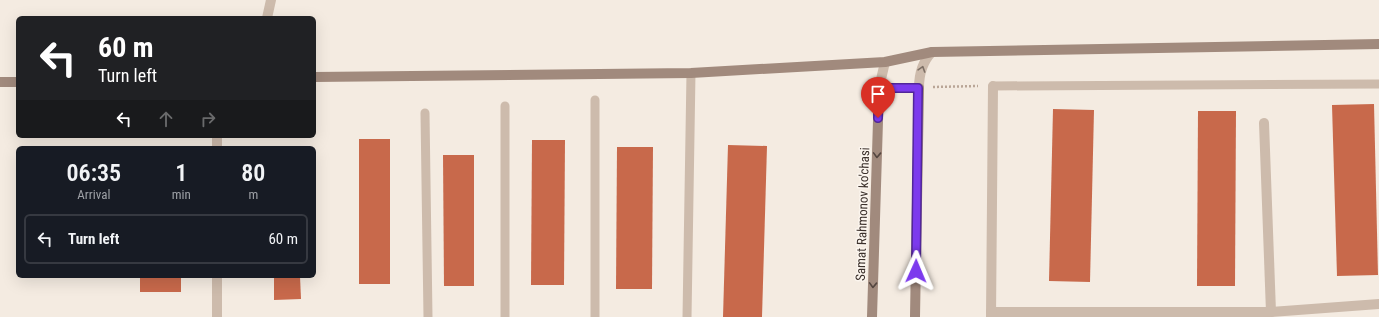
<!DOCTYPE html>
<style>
body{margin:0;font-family:"Roboto Condensed",sans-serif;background:#20242c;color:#f1f3f6;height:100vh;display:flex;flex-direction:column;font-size:15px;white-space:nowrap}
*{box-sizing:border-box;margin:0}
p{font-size:13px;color:#9ea1a6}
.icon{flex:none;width:22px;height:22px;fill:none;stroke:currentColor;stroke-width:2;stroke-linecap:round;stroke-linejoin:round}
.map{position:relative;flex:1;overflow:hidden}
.panel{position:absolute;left:16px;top:146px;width:300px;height:132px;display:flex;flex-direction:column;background:#171b24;border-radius:6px;box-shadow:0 4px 16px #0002}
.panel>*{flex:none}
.top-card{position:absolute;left:16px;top:16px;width:300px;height:122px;border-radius:6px;box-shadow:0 4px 16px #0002;background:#202124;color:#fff;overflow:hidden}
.pin{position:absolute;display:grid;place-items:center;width:34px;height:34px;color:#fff;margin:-41px -17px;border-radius:50% 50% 50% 0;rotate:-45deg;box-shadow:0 0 4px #0007}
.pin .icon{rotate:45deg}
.me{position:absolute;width:44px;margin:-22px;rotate:1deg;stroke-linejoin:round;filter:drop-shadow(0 0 3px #0008)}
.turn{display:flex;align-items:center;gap:14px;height:84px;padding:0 16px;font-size:18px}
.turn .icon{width:52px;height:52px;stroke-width:2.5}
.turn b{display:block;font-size:28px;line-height:34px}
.lanes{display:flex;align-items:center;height:38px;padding:0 16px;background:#0003;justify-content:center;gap:20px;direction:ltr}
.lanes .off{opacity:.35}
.eta{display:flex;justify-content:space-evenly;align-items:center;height:68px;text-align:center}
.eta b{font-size:24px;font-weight:600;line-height:28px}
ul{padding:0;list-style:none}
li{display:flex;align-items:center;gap:12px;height:50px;margin:0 8px 6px;padding:0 8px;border:2px solid #363941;border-radius:6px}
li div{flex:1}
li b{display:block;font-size:15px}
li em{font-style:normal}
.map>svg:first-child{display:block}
.building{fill:#c8694b}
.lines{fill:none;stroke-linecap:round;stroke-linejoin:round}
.path{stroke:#b9a596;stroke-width:2.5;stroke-dasharray:2 2;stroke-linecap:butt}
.service{stroke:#cdbbac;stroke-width:9}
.minor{stroke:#cdbbac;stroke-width:10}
.tertiary{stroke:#cdbbac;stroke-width:10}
.secondary{stroke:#a18a7d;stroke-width:10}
.oneway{stroke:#7d6f65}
.oneway2{stroke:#544640}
.route-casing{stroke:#51269a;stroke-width:10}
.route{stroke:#7c3aed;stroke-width:7}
.labels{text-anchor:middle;stroke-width:3;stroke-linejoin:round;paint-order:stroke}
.street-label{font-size:13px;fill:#3b302b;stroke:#fbf5ee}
</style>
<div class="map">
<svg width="1379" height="317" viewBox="0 0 1379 317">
<rect width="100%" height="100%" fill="#f4ebe1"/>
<g class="building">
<polygon points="1374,104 1378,275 1337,276 1332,105"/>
<polygon points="1053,109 1094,110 1090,282 1049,281"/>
<polygon points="1198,111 1236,111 1235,286 1197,286"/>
<rect x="359" y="139" width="31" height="145"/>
<polygon points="532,140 565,140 564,285 531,285"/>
<polygon points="728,145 767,146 762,317 723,317"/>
<polygon points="617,147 653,147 652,289 616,289"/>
<polygon points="443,155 474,155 474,286 444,286"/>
<rect x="140" y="276" width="41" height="16"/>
<polygon points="274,276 300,276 301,299 274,300"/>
</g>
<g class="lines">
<polyline class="path" points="933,87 978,86"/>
<g class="service">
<polyline points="993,86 1379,84"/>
<polyline points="595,100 595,317"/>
<polyline points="425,113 428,317"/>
<polyline points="505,317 505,106"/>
<polyline points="687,317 691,73"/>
</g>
<g class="minor">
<polyline points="267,18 271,0"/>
<polyline points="1264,123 1271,312"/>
<polyline points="217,136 217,148"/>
<polyline points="217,276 217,317"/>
<polyline points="991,312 1271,312 1379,304"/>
<polyline points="991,317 993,86"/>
</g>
<path class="tertiary" d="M 885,62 L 879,88 L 919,88 C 919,74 922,62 932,52"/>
<g class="secondary">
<polyline points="314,77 691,73 885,62 932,52 1379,44"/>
<polyline points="0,82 18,82"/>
<polyline points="872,317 879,88"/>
<polyline points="915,317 919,88"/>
</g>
</g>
<defs><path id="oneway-chevron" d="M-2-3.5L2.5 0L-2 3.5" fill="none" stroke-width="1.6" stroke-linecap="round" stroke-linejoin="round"/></defs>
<use class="oneway" href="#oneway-chevron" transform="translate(922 69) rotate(-72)"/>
<g class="oneway2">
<use href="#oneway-chevron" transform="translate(877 155) rotate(92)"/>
<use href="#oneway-chevron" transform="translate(873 285) rotate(92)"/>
</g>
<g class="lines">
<g class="route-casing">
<polyline id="route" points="878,118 879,88 918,88 916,271"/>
</g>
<use href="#route" class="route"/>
</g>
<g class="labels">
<g class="street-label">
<text transform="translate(862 214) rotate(-88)" y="5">Samat Rahmonov ko'chasi</text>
</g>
</g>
</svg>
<div class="pin" style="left:878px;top:118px;background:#d93025"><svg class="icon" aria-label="arrive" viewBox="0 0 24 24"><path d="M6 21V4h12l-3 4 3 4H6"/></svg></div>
<svg class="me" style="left:916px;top:271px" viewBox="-20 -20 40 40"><path d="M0-17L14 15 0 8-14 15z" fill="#7c3aed" stroke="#fff" stroke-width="4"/></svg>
<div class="top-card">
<div class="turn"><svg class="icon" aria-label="left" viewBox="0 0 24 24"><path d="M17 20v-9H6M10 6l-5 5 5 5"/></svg><div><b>60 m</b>Turn left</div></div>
<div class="lanes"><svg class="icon" aria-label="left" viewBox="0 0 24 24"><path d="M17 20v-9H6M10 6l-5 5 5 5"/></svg><svg class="icon off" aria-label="ahead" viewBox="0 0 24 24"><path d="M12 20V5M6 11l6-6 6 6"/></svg><svg class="icon off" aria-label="right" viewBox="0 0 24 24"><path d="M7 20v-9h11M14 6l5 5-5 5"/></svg></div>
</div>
<section class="panel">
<div class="eta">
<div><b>06:35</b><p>Arrival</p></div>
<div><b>1</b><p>min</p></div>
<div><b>80</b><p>m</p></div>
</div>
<ul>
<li><svg class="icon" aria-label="left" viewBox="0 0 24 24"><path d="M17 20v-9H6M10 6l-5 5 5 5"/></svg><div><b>Turn left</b></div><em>60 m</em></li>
</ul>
</section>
</div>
